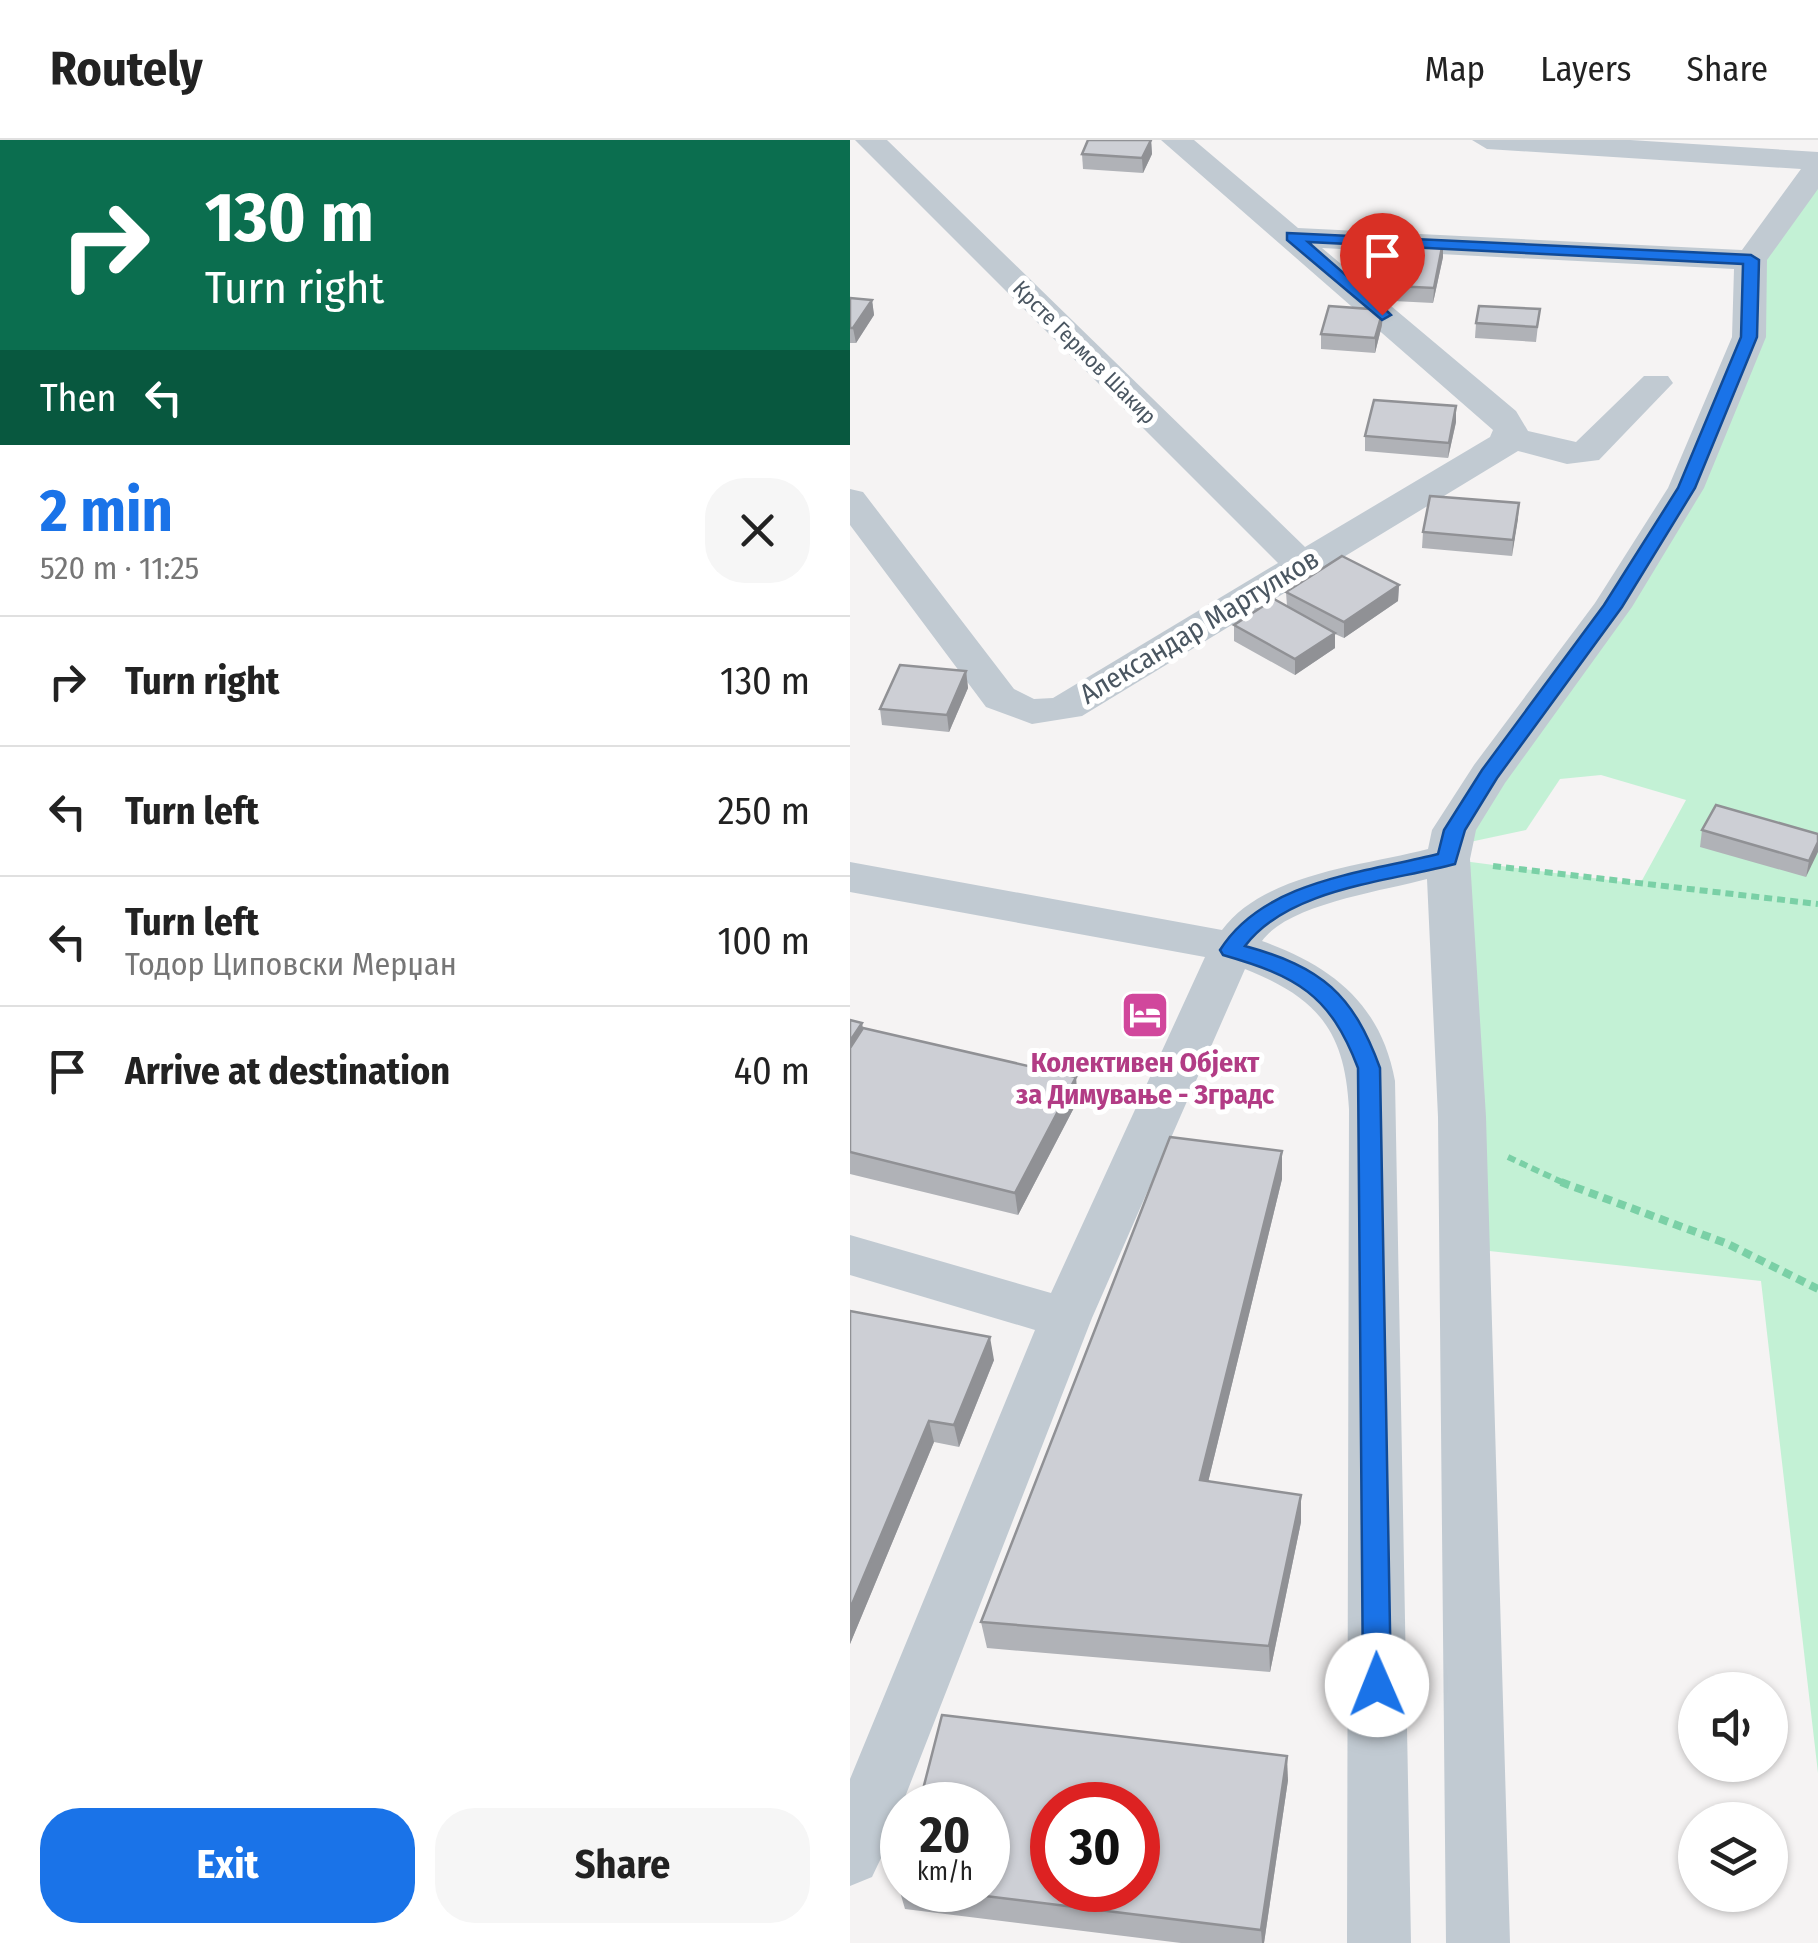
<!DOCTYPE html>
<meta charset="utf-8">
<style>
body{margin:0;font-family:"Fira Sans Condensed",sans-serif;background:#f6f6f6;color:#222;height:100vh;display:flex;flex-direction:column;font-size:38px;white-space:nowrap}
*{box-sizing:border-box;margin:0}
p{font-size:32px;color:#767676}
.icon{flex:none;width:55px;height:55px;fill:none;stroke:currentColor;stroke-width:2;stroke-linecap:round;stroke-linejoin:round}
.map{position:relative;flex:1;overflow:hidden}
.side{display:flex;flex-direction:column;background:#fff;width:850px}
.side>*{flex:none}
.hud{background:#0b6e4f;color:#fff;overflow:hidden}
.fabs{position:absolute;left:828px;top:1532px;display:grid;gap:20px}
.fabs a{display:grid;place-items:center;width:110px;height:110px;border-radius:50%;background:#fff;box-shadow:0 2px 8px #0004;font-size:50px}
.speed{position:absolute;left:30px;top:1642px;display:flex;gap:20px;font-size:50px;font-weight:700;text-align:center}
.speed>*{display:grid;place-content:center;width:130px;height:130px;border-radius:50%;background:#fff;box-shadow:0 2px 8px #0004;line-height:1}
.speed small{font-size:25px;font-weight:400}
.speed .limit{border:15px solid #d22;background:#fff;color:#111}
.pin{position:absolute;display:grid;place-items:center;width:85px;height:85px;color:#fff;margin:-102px -42px;border-radius:50% 50% 50% 0;rotate:-45deg;box-shadow:0 0 10px #0007}
.pin .icon{rotate:45deg}
.me{position:absolute;width:110px;margin:-55px;rotate:359deg;stroke-linejoin:round;filter:drop-shadow(0 0 8px #0008)}
.turn{display:flex;align-items:center;gap:35px;height:210px;padding:0 40px;font-size:45px}
.turn .icon{width:130px;height:130px;stroke-width:2.5}
.turn b{display:block;font-size:70px;line-height:85px}
.then{display:flex;align-items:center;height:95px;padding:0 40px;background:#0003;gap:20px;font-size:38px}
.round{display:grid;place-items:center;flex:none;width:105px;height:105px;border-radius:40px;background:#f6f6f6}
.head{display:flex;align-items:center;justify-content:space-between;height:170px;padding:0 40px}
h1{font-size:60px;font-weight:700;line-height:75px;color:#1a73e8}
.primary-button{display:flex;gap:20px;margin-top:auto;padding:20px 40px}
.primary-button a{flex:1;height:115px;border-radius:40px;background:#1a73e8;color:#fff;font-size:40px;font-weight:700;line-height:115px;text-align:center}
.primary-button a+a{background:#f6f6f6;color:#222}
ul{padding:0;list-style:none}
li{display:flex;align-items:center;gap:30px;height:130px;padding:0 40px;border-top:2px solid #e0e0e0}
li div{flex:1}
li b{display:block;font-size:38px}
li em{font-style:normal}
header{display:flex;align-items:center;gap:60px;box-sizing:border-box;height:140px;padding:0 50px;background:#fff;border-bottom:2px solid #e0e0e0}
header strong{font-size:48px}
nav{display:flex;gap:55px;margin-inline-start:auto;font-size:35px}
main{display:flex;flex:1;min-height:0}
.map>svg:first-child{display:block}
.green{fill:#c3f1d5}
.lines{fill:none;stroke-linecap:round;stroke-linejoin:round}
.path-far1{stroke:#7ad0a6;stroke-width:6;stroke-dasharray:8 5;stroke-linecap:butt}
.path{stroke:#7ad0a6;stroke-width:8;stroke-dasharray:9 6;stroke-linecap:butt}
.minor{fill:#c1cad2;fill-rule:evenodd}
.wall{fill:#b0b2b7}
.shaded-wall{fill:#909195}
.building{fill:#cdcfd5;stroke:#909195;stroke-width:2.5;fill-rule:evenodd}
.route{fill:#1a73e8;stroke:#114b97;stroke-width:2.5}
.labels{text-anchor:middle;stroke-width:10;stroke-linejoin:round;paint-order:stroke}
.far-street-label{font-size:22px;fill:#4a5661;stroke:#fff}
.street-label{font-size:28px;fill:#4a5661;stroke:#fff}
.hotel-label{font-size:28px;font-weight:bold;fill:#b23c85;stroke:#fff}
</style>
<header>
<strong>Routely</strong>
<nav><a>Map</a><a>Layers</a><a>Share</a></nav>
</header>
<main>
<section class="side">
<div class="hud">
<div class="turn"><svg class="icon" aria-label="right" viewBox="0 0 24 24"><path d="M7 20v-9h11M14 6l5 5-5 5"/></svg><div><b>130 m</b>Turn right</div></div>
<div class="then">Then<svg class="icon" aria-label="left" viewBox="0 0 24 24"><path d="M17 20v-9H6M10 6l-5 5 5 5"/></svg></div>
</div>
<div class="head"><div><h1>2 min</h1><p>520 m · 11:25</p></div><a class="round"><svg class="icon" aria-label="close" viewBox="0 0 24 24"><path d="M6 6l12 12M18 6L6 18"/></svg></a></div>
<ul>
<li><svg class="icon" aria-label="right" viewBox="0 0 24 24"><path d="M7 20v-9h11M14 6l5 5-5 5"/></svg><div><b>Turn right</b></div><em>130 m</em></li>
<li><svg class="icon" aria-label="left" viewBox="0 0 24 24"><path d="M17 20v-9H6M10 6l-5 5 5 5"/></svg><div><b>Turn left</b></div><em>250 m</em></li>
<li><svg class="icon" aria-label="left" viewBox="0 0 24 24"><path d="M17 20v-9H6M10 6l-5 5 5 5"/></svg><div><b>Turn left</b><p>Тодор Циповски Мерџан</p></div><em>100 m</em></li>
<li><svg class="icon" aria-label="arrive" viewBox="0 0 24 24"><path d="M6 21V4h12l-3 4 3 4H6"/></svg><div><b>Arrive at destination</b></div><em>40 m</em></li>
</ul>
<div class="primary-button"><a>Exit</a><a>Share</a></div>
</section>
<div class="map">
<svg width="968" height="1803" viewBox="0 0 968 1803">
<rect width="100%" height="100%" fill="#f5f3f3"/>
<polygon class="green" points="968,27 968,1633 911,1141 612,1108 598,719 790,744 836,660 751,635 710,639 676,690 601,706 872,261 901,120"/>
<g class="lines">
<g class="path-far1">
<polyline points="643,726 968,764"/>
<polyline points="658,1017 716,1044"/>
</g>
<polyline class="path" points="711,1042 878,1104 968,1149"/>
<path class="minor" d="M 5,0 L 37,0 L 455,407 L 640,297 L 643,290 L 311,0 L 344,0 L 448,88 L 892,110 L 951,29 L 637,9 L 622,0 L 780,0 L 968,12 L 968,49 L 917,120 L 916,197 L 854,348 L 782,467 L 655,643 L 626,690 L 620,719 L 636,977 L 660,1803 L 596,1803 L 588,977 L 577,739 C 533,751 438,764 412,801 C 482,826 531,864 545,941 L 561,1803 L 497,1803 L 499,969 C 495,891 468,858 395,829 L 242,1178 L 32,1716 L 22,1737 L 0,1746 L 0,1639 L 185,1190 L 0,1135 L 0,1095 L 201,1153 L 355,817 L 0,752 L 0,722 L 372,790 C 414,733 513,726 578,709 L 582,690 L 624,625 L 745,463 L 818,348 L 882,197 L 884,129 L 472,108 L 666,271 L 678,291 L 726,302 L 794,236 L 818,236 L 823,243 L 749,320 L 717,324 L 668,311 L 232,576 L 182,584 L 136,567 L 0,385 L 0,349 L 13,352 L 164,549 L 184,559 L 203,558 L 428,423 Z"/>
</g>
<g class="wall">
<polygon points="301,0 302,14 293,33 233,29 232,14"/>
<polygon points="593,117 583,163 524,160 525,139 502,138 502,123"/>
<polygon points="0,158 22,160 24,175 6,203 0,203"/>
<polygon points="690,169 686,202 625,198 626,183"/>
<polygon points="533,170 532,185 525,213 471,209 471,194"/>
<polygon points="606,282 598,318 515,311 515,296"/>
<polygon points="669,363 662,416 572,408 573,392"/>
<polygon points="549,445 548,461 494,498 485,494 485,508 445,535 384,501 384,485 437,466 436,452"/>
<polygon points="116,531 118,548 99,592 32,585 30,569"/>
<polygon points="852,690 968,694 956,737 850,707"/>
<polygon points="0,880 13,888 228,960 168,1075 0,1034"/>
<polygon points="432,1011 432,1039 358,1342 451,1382 420,1532 137,1508 131,1482"/>
<polygon points="0,1171 144,1220 109,1307 84,1302 0,1504"/>
<polygon points="438,1640 414,1803 331,1803 55,1769 48,1745 52,1727 52,1750 138,1750"/>
</g>
<g class="shaded-wall">
<polygon points="301,0 302,14 293,33 292,18"/>
<polygon points="593,102 593,117 583,163 584,148"/>
<polygon points="22,160 24,175 6,203 3,188"/>
<polygon points="533,170 532,185 525,213 525,198"/>
<polygon points="606,266 606,282 598,318 599,303"/>
<polygon points="669,363 668,379 662,416 663,400"/>
<polygon points="549,445 548,461 494,498 494,482"/>
<polygon points="485,493 485,508 445,535 445,519"/>
<polygon points="116,531 118,548 99,592 97,575"/>
<polygon points="968,702 968,712 956,737 959,721"/>
<polygon points="12,883 17,910 0,938 0,901"/>
<polygon points="226,937 228,960 168,1075 165,1053"/>
<polygon points="432,1011 432,1039 352,1367 350,1340"/>
<polygon points="140,1197 144,1220 109,1307 104,1285"/>
<polygon points="79,1281 84,1302 0,1504 0,1469"/>
<polygon points="451,1355 451,1382 420,1532 419,1506"/>
<polygon points="437,1616 438,1640 414,1803 412,1803 411,1790"/>
</g>
<g class="building">
<polygon points="238,0 301,0 292,18 232,14"/>
<polygon points="508,97 593,102 584,148 524,145 529,124 502,123"/>
<polygon points="0,158 22,160 3,188 0,188"/>
<polygon points="479,166 533,170 525,198 471,194"/>
<polygon points="629,166 690,169 687,187 626,183"/>
<polygon points="524,260 606,266 599,303 515,296"/>
<polygon points="580,356 669,363 663,400 573,392"/>
<polygon points="492,416 549,445 494,482 436,452"/>
<polygon points="424,459 485,493 445,519 384,485"/>
<polygon points="50,525 116,531 97,575 30,569"/>
<polygon points="866,665 968,694 968,702 959,721 852,690"/>
<polygon points="0,880 12,883 0,901"/>
<polygon points="13,888 226,937 165,1053 0,1012 0,908"/>
<polygon points="320,997 432,1011 350,1340 451,1355 419,1506 131,1482"/>
<polygon points="0,1171 140,1197 104,1285 79,1281 0,1469"/>
<path d="M 92,1575 L 437,1616 L 411,1790 L 86,1750 L 138,1750 L 138,1665 L 69,1665 ZM 202,1665 L 288,1665 L 288,1750 L 202,1750 Z"/>
<polygon points="52,1727 52,1746 48,1745"/>
</g>
<path class="route" d="M 437,93 L 901,115 L 909,120 L 907,197 L 845,348 L 772,467 L 647,638 L 615,690 L 605,724 C 538,742 439,748 395,806 C 472,827 503,854 530,928 L 541,1545 L 537,1554 L 527,1558 L 517,1554 L 513,1545 L 508,928 C 480,854 446,836 373,815 L 370,810 C 414,740 514,733 588,714 L 594,690 L 632,630 L 754,465 L 828,348 L 891,197 L 893,124 L 458,102 L 538,172 L 541,175 L 532,180 L 437,100 Z"/>
<defs>
<g id="hotel-square" transform="scale(2.5)"><rect x="-9" y="-9" width="18" height="18" rx="4" fill="#d1479c" stroke="#fff"/><path d="M-6-4.5h1.5V1H6V5H4.5V3h-9V5H-6ZM-4 0a1.8 1.8 0 1 1 3.6 0ZM.5 0V-2.5h3Q6-2.5 6 0Z" fill="#fff"/></g>
</defs>
<g fill-rule="evenodd">
<use href="#hotel-square" x="295" y="875"/>
</g>
<g class="labels">
<g class="far-street-label">
<text transform="translate(235 212) rotate(45)" y="8">Крсте Гермов Шакир</text>
</g>
<g class="street-label">
<text transform="translate(349 486) rotate(-31)" y="10">Александар Мартулков</text>
</g>
<g class="hotel-label">
<text x="295" y="932">Колективен Објект<tspan x="295" dy="32">за Димување - Зградс</tspan></text>
</g>
</g>
</svg>
<div class="fabs">
<a><svg class="icon" aria-label="sound" viewBox="0 0 24 24"><path d="M4 9h4l5-4v14l-5-4H4zM17 9q2 3 0 6"/></svg></a>
<a><svg class="icon" aria-label="layers" viewBox="0 0 24 24"><path d="M12 4l9 5-9 5-9-5zM3 14l9 5 9-5"/></svg></a>
</div>
<div class="speed"><div>20<small>km/h</small></div><div class="limit">30</div></div>
<div class="pin" style="left:532px;top:175px;background:#d93025"><svg class="icon" aria-label="arrive" viewBox="0 0 24 24"><path d="M6 21V4h12l-3 4 3 4H6"/></svg></div>
<svg class="me" style="left:527px;top:1545px" viewBox="-20 -20 40 40"><circle r="19" fill="#fff"/><path d="M0-13L10 11 0 6-10 11z" fill="#1a73e8"/></svg>
</div>
</main>
